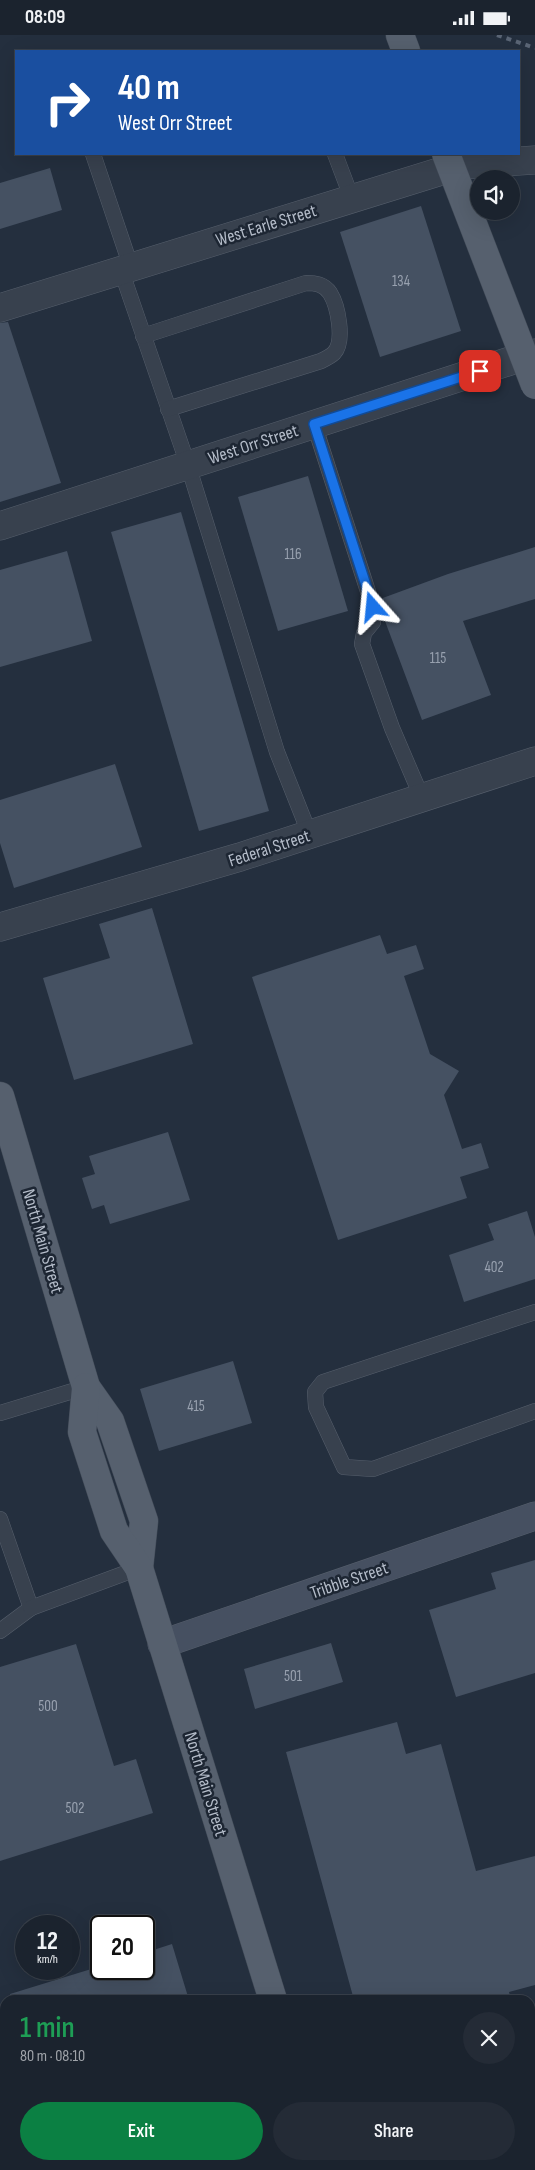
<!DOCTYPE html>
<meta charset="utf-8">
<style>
body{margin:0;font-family:"Sofia Sans Condensed",sans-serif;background:#242b36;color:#f1f3f6;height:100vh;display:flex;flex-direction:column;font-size:19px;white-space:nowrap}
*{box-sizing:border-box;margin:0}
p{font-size:16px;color:#a0a4aa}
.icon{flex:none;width:28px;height:28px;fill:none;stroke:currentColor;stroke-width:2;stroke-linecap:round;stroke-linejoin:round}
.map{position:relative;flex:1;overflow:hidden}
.drawer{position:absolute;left:0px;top:1960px;width:535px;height:175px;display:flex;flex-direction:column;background:#1b232e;border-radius:15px 15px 0 0;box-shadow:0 5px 20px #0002,0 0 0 1px #39404a}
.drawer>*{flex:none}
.hud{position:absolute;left:15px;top:15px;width:505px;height:105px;border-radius:0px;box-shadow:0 5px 20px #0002,0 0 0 1px #39404a;background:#1a4fa0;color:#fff;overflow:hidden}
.tools{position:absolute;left:470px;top:135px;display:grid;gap:10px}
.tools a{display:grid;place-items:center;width:50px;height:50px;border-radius:50%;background:#1b232e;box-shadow:0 5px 20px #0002,0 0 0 1px #39404a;font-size:25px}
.speed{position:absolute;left:15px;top:1880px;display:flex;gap:10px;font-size:25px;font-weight:700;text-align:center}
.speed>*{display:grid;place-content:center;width:65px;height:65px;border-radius:50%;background:#1b232e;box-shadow:0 5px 20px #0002,0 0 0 1px #39404a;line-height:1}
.speed small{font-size:12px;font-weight:400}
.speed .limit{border:2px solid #111;border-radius:8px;background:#fff;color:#111}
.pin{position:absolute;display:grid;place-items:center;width:42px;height:42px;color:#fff;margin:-21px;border-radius:10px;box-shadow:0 2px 8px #0006}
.me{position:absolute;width:55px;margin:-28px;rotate:342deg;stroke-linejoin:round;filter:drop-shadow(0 0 4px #0008)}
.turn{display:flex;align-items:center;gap:18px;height:105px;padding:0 20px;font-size:22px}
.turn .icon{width:65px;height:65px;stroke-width:2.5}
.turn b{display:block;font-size:35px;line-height:42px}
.round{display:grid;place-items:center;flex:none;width:52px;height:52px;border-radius:26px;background:#242b36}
.summary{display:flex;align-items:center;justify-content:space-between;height:85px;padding:0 20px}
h1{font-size:30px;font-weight:600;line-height:38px;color:#1e9e55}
.primary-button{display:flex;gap:10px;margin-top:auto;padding:10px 20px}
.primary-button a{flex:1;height:58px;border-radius:30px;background:#0b8043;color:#fff;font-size:20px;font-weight:600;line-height:58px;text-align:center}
.primary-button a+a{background:#242b36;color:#f1f3f6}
.status{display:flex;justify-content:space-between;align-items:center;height:35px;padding:0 25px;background:#1b232e;direction:ltr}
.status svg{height:14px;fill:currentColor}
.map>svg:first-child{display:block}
.building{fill:#455162}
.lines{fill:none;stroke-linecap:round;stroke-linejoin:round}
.lane-casing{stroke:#565f6c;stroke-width:16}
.street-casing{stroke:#565f6c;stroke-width:29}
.secondary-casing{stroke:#565f6c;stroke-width:29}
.primary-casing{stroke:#414a57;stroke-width:29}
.lane{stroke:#38414e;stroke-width:15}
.street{stroke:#38414e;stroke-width:28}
.secondary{stroke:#465061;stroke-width:28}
.primary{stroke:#56606e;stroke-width:28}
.rail{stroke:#5a6575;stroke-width:4;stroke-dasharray:5 5;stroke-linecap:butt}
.primary-bridge-casing{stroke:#414a57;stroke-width:29;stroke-linecap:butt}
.primary-bridge{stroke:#56606e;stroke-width:28}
.route-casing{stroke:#114b97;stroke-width:12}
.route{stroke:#1a73e8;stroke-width:9}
.labels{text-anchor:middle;stroke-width:5;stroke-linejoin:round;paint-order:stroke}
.number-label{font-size:15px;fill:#98a1af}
.street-label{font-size:18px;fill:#b4bcc9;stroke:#1d2633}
</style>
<div class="status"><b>08:09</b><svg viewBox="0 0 49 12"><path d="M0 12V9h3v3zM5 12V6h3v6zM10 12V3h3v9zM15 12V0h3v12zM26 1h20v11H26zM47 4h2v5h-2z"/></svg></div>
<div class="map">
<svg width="535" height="2135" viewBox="0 0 535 2135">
<rect width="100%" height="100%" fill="#242f3e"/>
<g class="building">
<polygon points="50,133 62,175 0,194 0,148"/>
<polygon points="421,171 461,296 380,322 340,197"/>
<polygon points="8,287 61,448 0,467 0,288"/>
<polygon points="308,441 348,576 278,596 238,462"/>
<polygon points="181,477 269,776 199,796 111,497"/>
<polygon points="535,512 535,564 463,586 491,660 422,685 382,578 380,564 448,539"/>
<polygon points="67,516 92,606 0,632 0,535"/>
<polygon points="115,729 142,812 14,853 0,808 0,765"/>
<polygon points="152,873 193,1009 74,1045 43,943 110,923 99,889"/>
<polygon points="380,900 387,919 416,910 424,934 404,941 430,1019 459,1036 444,1060 462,1114 481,1108 489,1133 460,1142 467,1163 338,1205 252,942"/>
<polygon points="168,1097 190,1165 110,1189 104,1170 92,1174 82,1143 95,1139 89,1121"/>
<polygon points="527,1176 535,1202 535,1244 464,1267 449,1220 494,1205 488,1189"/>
<polygon points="233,1326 252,1388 159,1416 140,1354"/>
<polygon points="535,1525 535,1638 456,1662 429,1575 496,1554 491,1538"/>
<polygon points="331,1608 343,1647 255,1674 244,1634"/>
<polygon points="76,1609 114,1731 136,1724 153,1778 0,1826 0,1632"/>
<polygon points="397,1687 406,1719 441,1709 476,1836 535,1821 535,1950 509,1957 511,1965 354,1965 286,1717"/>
<polygon points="172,1909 189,1965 11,1965 10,1959 101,1931 101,1934 144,1934 144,1918"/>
</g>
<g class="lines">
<g class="lane-casing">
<g id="lane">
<polyline points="93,119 131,232"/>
<polyline points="335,119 352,164"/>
<polyline points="121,235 188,430 277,717 310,800"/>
<path d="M 143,301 L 306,248 C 315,248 324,249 330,258 C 338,271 345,306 334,318 C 331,321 325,324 321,326 L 168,374"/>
<polyline points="314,389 373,572 373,587 364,598 362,609 392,693 422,763"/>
<polyline points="535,1277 323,1347 315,1357 316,1372 344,1432 373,1434 535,1376"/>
<polyline points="0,1378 86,1352"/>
<polyline points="0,1484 31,1573 0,1596"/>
<polyline points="31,1573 139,1533"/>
</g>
</g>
<g class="street-casing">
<g id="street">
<polyline points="0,273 461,130 535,125"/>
<polyline points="0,491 535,318"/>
<polyline points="0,892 240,822 535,726"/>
</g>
</g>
<g class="secondary-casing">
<g id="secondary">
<polyline points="162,1609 535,1481"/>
<polyline points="530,2069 535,2068"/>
</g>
</g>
<g class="primary-casing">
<g id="primary">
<polyline points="400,0 406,16"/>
<polyline points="0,1061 86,1352 110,1386 144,1486 139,1533"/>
<polyline points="86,1352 82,1397 114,1496 139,1533 273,1965"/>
<polyline points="325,2130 327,2135"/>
</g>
</g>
<use href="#lane" class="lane"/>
<use href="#street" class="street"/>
<use href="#secondary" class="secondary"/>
<use href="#primary" class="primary"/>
<polyline class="rail" points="497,0 535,13"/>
<g class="primary-bridge-casing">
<polyline id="primary-bridge" points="446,119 535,350"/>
</g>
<use href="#primary-bridge" class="primary-bridge"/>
</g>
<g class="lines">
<g class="route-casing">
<polyline id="route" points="373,572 314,389 480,336"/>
</g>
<use href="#route" class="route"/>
</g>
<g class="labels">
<g class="number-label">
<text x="401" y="251">134</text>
<text x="293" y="524">116</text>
<text x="438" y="628">115</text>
<text x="494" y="1237">402</text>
<text x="196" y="1376">415</text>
<text x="293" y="1646">501</text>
<text x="48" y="1676">500</text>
<text x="75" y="1778">502</text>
</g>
<g class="street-label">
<text transform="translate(266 190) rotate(-17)" y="6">West Earle Street</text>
<text transform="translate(253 409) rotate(-18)" y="6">West Orr Street</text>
<text transform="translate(269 813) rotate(-18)" y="6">Federal Street</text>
<text transform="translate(43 1206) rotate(74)" y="6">North Main Street</text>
<text transform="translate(349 1545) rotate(-19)" y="6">Tribble Street</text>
<text transform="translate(206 1749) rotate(73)" y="6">North Main Street</text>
</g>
</g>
</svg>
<div class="tools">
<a><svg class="icon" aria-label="sound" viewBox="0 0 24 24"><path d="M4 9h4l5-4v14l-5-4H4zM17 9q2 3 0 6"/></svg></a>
</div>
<div class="speed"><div>12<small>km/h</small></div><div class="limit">20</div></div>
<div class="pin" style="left:480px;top:336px;background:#d93025"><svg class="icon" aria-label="arrive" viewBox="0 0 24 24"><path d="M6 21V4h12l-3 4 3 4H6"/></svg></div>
<svg class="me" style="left:373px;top:572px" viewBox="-20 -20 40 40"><path d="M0-17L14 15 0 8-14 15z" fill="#1a73e8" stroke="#fff" stroke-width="4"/></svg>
<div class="hud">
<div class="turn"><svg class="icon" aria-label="right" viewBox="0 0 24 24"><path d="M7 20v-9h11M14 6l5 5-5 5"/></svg><div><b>40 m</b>West Orr Street</div></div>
</div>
<section class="drawer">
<div class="summary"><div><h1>1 min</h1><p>80 m · 08:10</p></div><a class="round"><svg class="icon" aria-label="close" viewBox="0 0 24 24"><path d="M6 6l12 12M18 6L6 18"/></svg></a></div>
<div class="primary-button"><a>Exit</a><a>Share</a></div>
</section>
</div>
